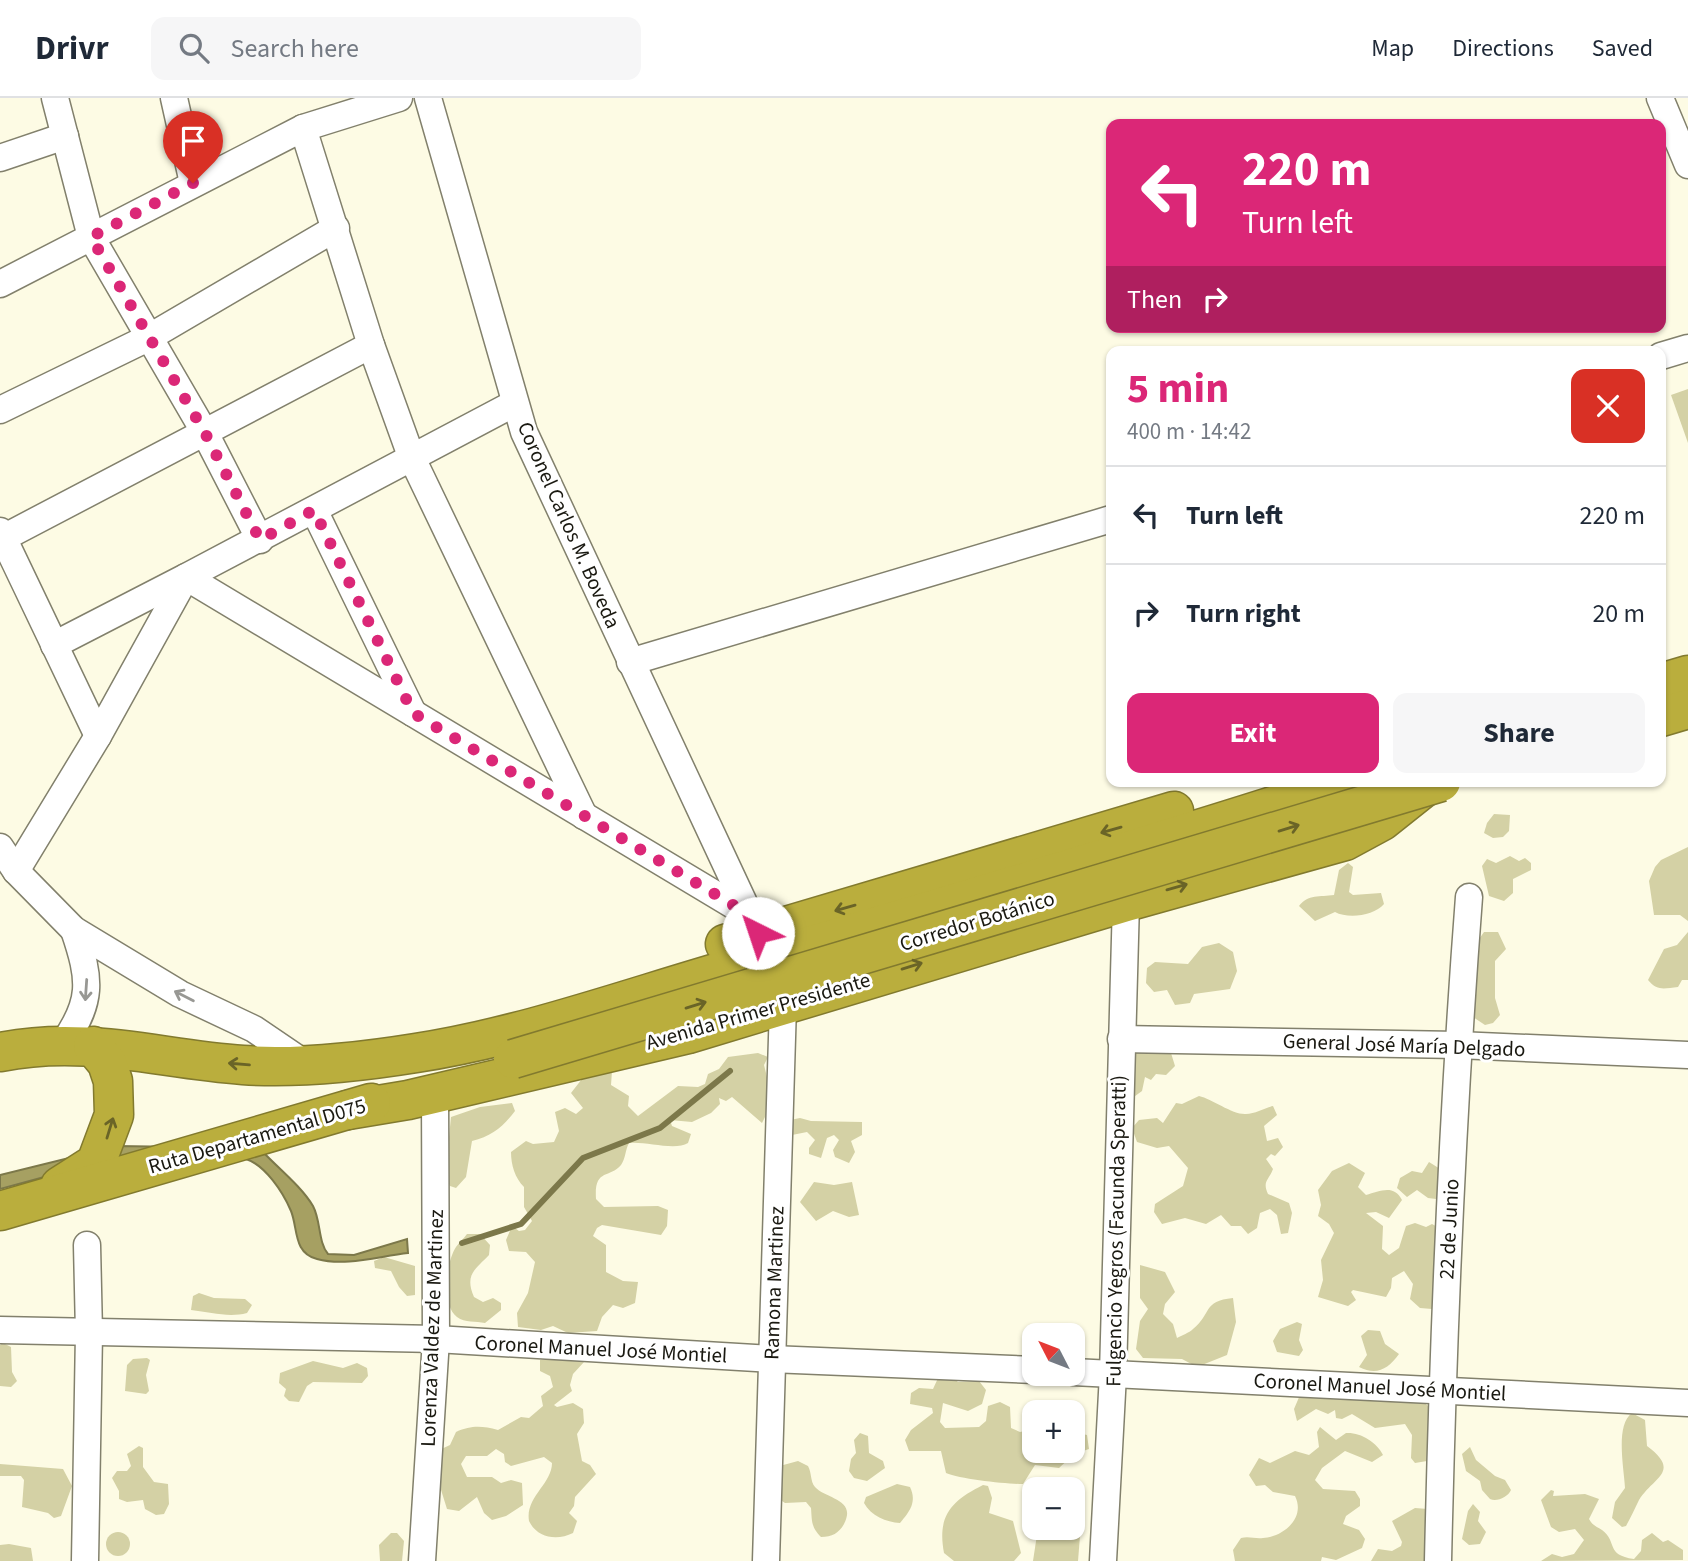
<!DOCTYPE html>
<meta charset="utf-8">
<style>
body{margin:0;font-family:"Source Sans 3",sans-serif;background:#f6f6f7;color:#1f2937;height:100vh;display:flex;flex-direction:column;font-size:26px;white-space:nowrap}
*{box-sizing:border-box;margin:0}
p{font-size:23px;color:#747a83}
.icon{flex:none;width:38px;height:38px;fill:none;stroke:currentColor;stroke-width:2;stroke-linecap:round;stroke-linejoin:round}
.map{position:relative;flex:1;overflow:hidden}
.details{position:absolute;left:1106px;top:248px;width:560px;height:441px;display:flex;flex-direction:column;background:#fff;border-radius:14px;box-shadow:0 2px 5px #0004}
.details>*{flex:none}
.hud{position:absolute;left:1106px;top:21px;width:560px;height:214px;border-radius:14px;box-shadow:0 2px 5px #0004;background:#db2777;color:#fff;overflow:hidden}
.needle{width:46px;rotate:312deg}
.controls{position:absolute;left:1022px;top:1225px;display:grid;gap:14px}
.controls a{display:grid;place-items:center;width:63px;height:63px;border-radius:14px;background:#fff;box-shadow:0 2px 5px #0004;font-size:35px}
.pin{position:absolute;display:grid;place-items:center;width:60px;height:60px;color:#fff;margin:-72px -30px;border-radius:50% 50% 50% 0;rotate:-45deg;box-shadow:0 0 7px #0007}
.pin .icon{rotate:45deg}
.me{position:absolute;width:77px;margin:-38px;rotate:319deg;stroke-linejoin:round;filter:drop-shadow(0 0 5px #0008)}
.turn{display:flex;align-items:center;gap:24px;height:147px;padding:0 21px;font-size:32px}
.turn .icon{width:91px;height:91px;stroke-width:2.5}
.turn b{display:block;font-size:49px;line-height:60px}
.then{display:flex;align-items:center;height:66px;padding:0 21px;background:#0003;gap:14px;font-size:26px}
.round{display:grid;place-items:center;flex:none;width:74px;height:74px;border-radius:14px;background:#f6f6f7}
.summary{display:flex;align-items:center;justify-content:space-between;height:119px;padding:0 21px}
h1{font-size:42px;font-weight:700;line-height:52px;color:#db2777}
.primary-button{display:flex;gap:14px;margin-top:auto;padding:14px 21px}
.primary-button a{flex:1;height:80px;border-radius:14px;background:#db2777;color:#fff;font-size:28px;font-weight:700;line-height:80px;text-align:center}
.primary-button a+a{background:#f6f6f7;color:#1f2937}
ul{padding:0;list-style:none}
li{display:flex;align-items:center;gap:21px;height:98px;padding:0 21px;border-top:2px solid #e0e1e3}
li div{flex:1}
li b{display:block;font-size:26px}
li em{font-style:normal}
header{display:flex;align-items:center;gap:42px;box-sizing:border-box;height:98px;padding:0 35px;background:#fff;border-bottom:2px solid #e0e1e3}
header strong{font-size:33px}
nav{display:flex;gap:38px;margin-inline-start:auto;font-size:24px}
.search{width:490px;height:63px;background:#f6f6f7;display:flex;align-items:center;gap:18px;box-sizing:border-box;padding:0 24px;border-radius:14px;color:#747a83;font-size:26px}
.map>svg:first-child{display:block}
.green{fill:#d4d1a5}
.water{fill:#a6a062;stroke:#7c784a;stroke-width:2}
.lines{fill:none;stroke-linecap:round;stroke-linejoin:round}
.stream{stroke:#7c784a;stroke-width:6}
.minor-casing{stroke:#82806c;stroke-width:29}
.highway-casing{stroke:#827a2e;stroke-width:41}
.minor{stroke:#fff;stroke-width:26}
.highway{stroke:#baae3d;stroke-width:38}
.highway-bridge-casing{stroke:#827a2e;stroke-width:41;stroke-linecap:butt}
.highway-bridge{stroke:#baae3d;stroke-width:38}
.oneway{stroke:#6a6427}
.oneway2{stroke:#989894}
.route{stroke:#db2777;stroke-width:12;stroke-dasharray:0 21.6}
.labels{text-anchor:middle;stroke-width:6;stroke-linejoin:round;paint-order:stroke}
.street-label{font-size:21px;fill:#1a1911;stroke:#fff}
</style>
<header>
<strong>Drivr</strong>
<div class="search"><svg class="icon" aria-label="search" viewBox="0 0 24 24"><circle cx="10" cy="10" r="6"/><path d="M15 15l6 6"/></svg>Search here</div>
<nav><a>Map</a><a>Directions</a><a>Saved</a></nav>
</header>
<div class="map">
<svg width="1688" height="1463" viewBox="0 0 1688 1463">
<rect width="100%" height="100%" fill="#fdfbe4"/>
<g class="green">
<polygon points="1688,291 1688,345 1671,297"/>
<polygon points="1494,716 1510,717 1509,733 1503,739 1493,740 1484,735 1487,725"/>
<polygon points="1688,749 1688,823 1680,817 1654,817 1649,783 1655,769 1661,762"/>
<polygon points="1510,758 1519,763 1525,760 1531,765 1531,772 1513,781 1513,795 1504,803 1489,798 1482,768 1487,761 1496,765"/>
<path d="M 1348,765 L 1353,769 L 1349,794 L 1353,797 L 1381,795 L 1384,806 C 1374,818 1348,821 1335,814 L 1315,823 L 1299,808 C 1308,796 1320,799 1334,797 L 1339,772 Z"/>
<polygon points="1484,834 1498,834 1506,851 1495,863 1495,900 1500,917 1493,925 1485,927 1473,919 1477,844"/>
<path d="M 1688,834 L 1688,882 L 1682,882 L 1678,889 C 1665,890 1658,894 1648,882 L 1664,851 L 1677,847 Z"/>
<polygon points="1219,845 1233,854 1237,873 1230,891 1194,896 1190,905 1175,907 1167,892 1154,894 1146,885 1147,870 1155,864 1188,866 1202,849"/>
<polygon points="1132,951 1171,955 1175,968 1166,977 1156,976 1151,982 1145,979 1142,993 1131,1001"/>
<path d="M 758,955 L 768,959 L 764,967 L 773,1003 L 762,1025 L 732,999 L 726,1003 L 719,1000 L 720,1006 L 711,1015 L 692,1024 L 670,1022 L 672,1028 L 691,1036 L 688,1045 C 675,1053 645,1043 629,1045 C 625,1052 626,1060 621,1067 C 609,1081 594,1070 596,1101 L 604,1109 L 658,1108 L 668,1112 L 667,1128 L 661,1137 L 602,1127 L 597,1130 L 593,1138 L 606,1147 L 606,1174 L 623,1183 L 638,1184 L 635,1205 L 623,1210 L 613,1207 L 602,1219 L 597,1233 L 568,1235 L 553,1228 L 541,1232 L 518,1229 L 517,1215 L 528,1195 L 535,1164 L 526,1154 L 509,1153 L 506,1142 L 512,1128 L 519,1133 L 525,1132 L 532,1123 L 524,1109 L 524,1089 C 515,1080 511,1067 511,1054 L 526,1043 L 533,1046 L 554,1044 L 559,1033 L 555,1014 L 565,1010 L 576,1016 L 583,1010 L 571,995 L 585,977 L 612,973 L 611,987 L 629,998 L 628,1008 L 638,1018 L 678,988 L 698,989 L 705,986 L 708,976 L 719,971 L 728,959 Z"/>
<path d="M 1199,998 C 1212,1001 1233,1017 1246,1016 C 1255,1016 1264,1010 1273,1008 L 1277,1017 L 1264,1028 L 1267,1043 L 1278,1040 L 1283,1049 L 1275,1058 L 1271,1056 L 1266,1061 L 1273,1071 C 1269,1082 1262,1083 1268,1096 L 1289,1105 L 1292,1115 L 1288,1135 L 1281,1136 L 1277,1117 L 1270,1111 L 1260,1115 L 1257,1130 L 1248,1136 L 1241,1128 L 1231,1128 L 1221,1117 L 1206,1126 L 1185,1120 L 1162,1126 L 1154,1114 L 1155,1106 L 1183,1088 L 1188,1070 L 1169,1048 L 1157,1050 L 1137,1044 L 1132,1030 L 1139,1022 L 1157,1020 L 1163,1025 L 1176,1005 L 1182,1006 Z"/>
<path d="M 512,1005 L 515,1013 C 503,1029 492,1038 472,1043 L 466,1079 L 456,1090 L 450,1088 L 445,1079 L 451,1019 L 480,1009 Z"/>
<polygon points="800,1020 811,1023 862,1024 862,1037 851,1043 855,1054 849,1065 835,1059 833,1052 839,1042 834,1037 827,1040 821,1060 809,1056 809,1050 815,1042 807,1034 792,1037 787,1029 790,1022"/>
<polygon points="1429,1064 1445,1074 1436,1101 1428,1100 1417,1092 1407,1099 1397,1090 1400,1080 1412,1073 1422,1075"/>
<path d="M 1349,1065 L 1365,1075 L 1358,1089 L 1366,1097 C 1380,1093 1394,1086 1402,1102 L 1389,1120 L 1376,1114 L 1366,1115 L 1383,1128 L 1382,1151 L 1389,1157 L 1399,1150 L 1406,1128 L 1415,1125 L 1426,1129 L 1432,1126 L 1443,1132 L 1438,1207 L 1432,1211 L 1420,1210 L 1410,1201 L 1413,1186 L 1404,1173 L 1392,1180 L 1391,1190 L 1386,1199 L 1353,1192 L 1351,1194 L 1356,1202 L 1348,1208 L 1318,1199 L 1323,1182 L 1321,1162 L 1334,1135 L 1329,1126 L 1318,1118 L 1321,1107 L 1318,1092 L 1332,1073 Z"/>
<polygon points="814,1084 834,1087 852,1084 859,1117 849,1119 833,1113 816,1123 800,1104"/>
<path d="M 467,1136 L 480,1136 L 490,1147 L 489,1157 C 476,1171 464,1176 474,1199 L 483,1204 L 493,1200 L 501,1205 L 501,1212 L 485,1225 C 476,1223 465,1225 457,1219 C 441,1207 446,1164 456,1149 C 459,1145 464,1140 467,1136 Z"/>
<polygon points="384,1159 415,1168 415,1197 407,1198 399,1189 391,1173 375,1170 374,1163"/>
<path d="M 1140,1167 L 1165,1174 L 1175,1194 L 1165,1206 L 1163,1216 L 1173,1226 L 1177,1240 C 1182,1237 1189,1235 1193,1231 C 1212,1216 1202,1203 1233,1200 L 1236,1224 L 1227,1257 L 1197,1269 L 1182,1261 L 1143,1260 L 1136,1251 L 1140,1223 L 1148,1211 L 1140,1200 Z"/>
<path d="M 199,1195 L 214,1200 L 245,1201 L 252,1207 L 247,1215 C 228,1220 211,1214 191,1212 L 193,1198 Z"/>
<polygon points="1297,1224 1302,1226 1299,1242 1303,1252 1299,1258 1277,1254 1273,1243 1280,1231"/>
<path d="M 1368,1232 L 1380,1233 L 1385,1246 L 1399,1256 C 1388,1271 1377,1278 1359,1269 L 1367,1257 L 1361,1238 Z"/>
<polygon points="3,1245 11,1249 12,1274 17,1283 11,1289 0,1288 0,1247"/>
<path d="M 582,1259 L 584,1264 L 573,1276 L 570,1287 L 572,1293 L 554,1307 L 557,1309 L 573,1305 L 583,1311 L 584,1325 L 577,1336 L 582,1363 L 590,1367 L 596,1376 L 575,1399 L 574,1408 L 569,1415 L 577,1423 L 573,1435 C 557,1443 537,1440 529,1423 C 525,1399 552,1386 552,1365 L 544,1359 L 511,1368 L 505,1364 L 504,1356 L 496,1351 L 487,1358 L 466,1358 L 461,1366 L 467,1379 L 492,1379 L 501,1385 L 511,1382 L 522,1385 L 523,1407 L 506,1418 L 492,1422 L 484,1415 L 477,1399 L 459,1413 L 447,1411 L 437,1379 L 435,1354 L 450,1347 L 456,1334 C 472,1327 482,1328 498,1332 L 521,1319 L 529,1320 L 543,1308 L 541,1298 L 553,1289 L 550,1278 L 540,1273 L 540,1262 Z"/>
<polygon points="147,1260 150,1262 146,1277 149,1293 146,1296 125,1293 127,1267 133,1261"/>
<polygon points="313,1263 343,1270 357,1265 367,1270 368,1278 362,1285 313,1284 307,1288 299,1304 289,1303 284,1298 286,1291 279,1285 280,1275"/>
<path d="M 939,1278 L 951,1278 L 958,1284 L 979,1283 L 986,1292 L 982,1306 L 968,1313 L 943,1305 L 940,1324 L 945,1330 L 979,1329 L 986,1323 L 988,1308 L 1000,1304 L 1010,1309 L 1011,1330 L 1020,1334 L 1034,1331 L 1034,1353 L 1073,1353 L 1073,1334 L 1087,1337 L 1089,1351 L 1074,1356 L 1059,1370 L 1035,1367 L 1023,1386 C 1006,1386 960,1381 946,1375 L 941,1353 L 909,1353 L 905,1342 L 911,1332 L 933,1315 L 932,1310 L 910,1306 L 911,1295 L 919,1290 L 933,1291 Z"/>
<polygon points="1300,1297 1423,1304 1431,1310 1432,1356 1427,1363 1415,1365 1411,1360 1412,1337 1405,1326 1375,1330 1352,1316 1342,1321 1336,1320 1335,1312 1328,1316 1316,1311 1297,1323 1294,1311"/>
<path d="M 1632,1315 L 1645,1322 L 1647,1348 C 1682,1374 1653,1379 1639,1402 C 1635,1410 1631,1419 1626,1428 L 1622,1429 L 1612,1420 L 1615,1404 L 1625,1390 C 1624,1370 1615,1327 1632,1315 Z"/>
<path d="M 1320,1329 L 1336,1342 L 1346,1335 C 1360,1334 1377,1344 1383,1357 L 1372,1364 L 1345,1353 L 1322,1370 L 1315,1382 L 1323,1391 L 1355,1393 L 1360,1401 L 1360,1408 L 1346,1418 L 1343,1426 L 1359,1432 L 1365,1441 L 1362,1450 L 1336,1462 L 1322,1459 L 1321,1463 L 1235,1463 L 1233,1452 L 1241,1440 C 1249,1438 1255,1441 1263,1440 C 1283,1439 1306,1420 1295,1398 L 1273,1394 L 1265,1387 L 1256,1388 L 1249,1377 L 1259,1360 L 1270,1365 L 1295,1353 L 1309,1357 L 1319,1349 L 1317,1334 Z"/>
<polygon points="860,1335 868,1338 869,1355 883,1363 885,1370 867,1383 854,1380 849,1373 851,1361 856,1355 854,1342"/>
<polygon points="139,1348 143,1350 143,1369 154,1384 168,1386 169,1406 164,1416 156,1417 145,1411 143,1402 127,1404 119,1401 119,1393 112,1380 117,1373 127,1373 131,1368 127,1356"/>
<path d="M 1470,1349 L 1476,1362 L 1495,1378 L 1505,1382 L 1511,1392 C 1508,1399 1497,1404 1490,1401 L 1482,1392 L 1480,1383 L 1466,1373 L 1462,1356 Z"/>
<path d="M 798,1363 L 808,1368 C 812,1375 810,1383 815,1389 C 826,1401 857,1401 844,1426 C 839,1435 832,1439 821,1439 C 811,1429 812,1423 811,1410 L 806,1404 L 785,1405 L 779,1401 L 776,1369 Z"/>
<polygon points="0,1366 63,1371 72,1388 61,1418 54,1420 48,1415 22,1409 24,1382 21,1378 0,1378"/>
<path d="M 897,1386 L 910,1389 C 917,1404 910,1413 900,1425 C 886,1424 871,1418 864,1405 L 866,1399 Z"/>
<path d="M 983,1387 L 988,1388 L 992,1400 L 989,1415 L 1013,1423 L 1021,1455 L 1014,1463 L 954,1463 L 944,1455 C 937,1418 951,1403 983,1387 Z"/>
<path d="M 1551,1392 L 1554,1393 L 1553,1398 L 1585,1396 L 1599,1401 L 1589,1421 C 1593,1428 1596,1428 1602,1432 C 1618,1444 1605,1457 1634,1461 L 1641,1453 L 1642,1442 L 1652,1435 L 1663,1444 L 1668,1442 L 1683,1452 L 1683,1462 L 1541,1463 L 1552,1456 L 1562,1459 L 1574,1456 L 1584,1442 L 1575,1431 L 1559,1434 L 1551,1429 L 1541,1402 Z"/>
<polygon points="1473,1406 1480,1414 1478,1423 1486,1434 1480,1446 1469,1447 1462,1441 1468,1413"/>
<polygon points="1415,1410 1428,1411 1429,1463 1371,1463 1378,1451 1392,1453 1401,1448 1402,1444 1392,1423"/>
<polygon points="1038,1430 1072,1430 1080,1438 1078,1463 1033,1463"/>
<circle cx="118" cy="1446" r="12"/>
<polygon points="391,1435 397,1435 404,1443 402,1463 380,1463 379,1447"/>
<polygon points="9,1446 31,1450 33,1463 0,1463 0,1447"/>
</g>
<g class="water">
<path d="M 117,1048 L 253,1050 L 262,1053 C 278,1070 301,1088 313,1108 C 321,1123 318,1144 328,1156 L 354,1157 L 407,1141 L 408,1155 C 379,1158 346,1169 317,1161 C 293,1155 298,1130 291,1113 C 283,1094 265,1067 246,1061 C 205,1049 159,1056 118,1060 Z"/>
<polygon points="81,1057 81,1069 0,1091 0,1077"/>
</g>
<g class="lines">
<polyline class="stream" points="462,1145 521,1126 583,1060 660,1030 730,973"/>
<g class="minor-casing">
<g id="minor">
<polyline points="55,0 91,139 205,335 260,442"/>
<polyline points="174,0 193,85"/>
<polyline points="428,0 524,334 758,835"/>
<polyline points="1660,0 1688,67"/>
<polyline points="303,30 371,247 411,358 584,718"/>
<polyline points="0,60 65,38"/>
<polyline points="0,186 303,30 399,0"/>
<polyline points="1661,258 1688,250"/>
<polyline points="0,312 148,240 336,130"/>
<polyline points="314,412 413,615"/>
<polyline points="0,433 98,638"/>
<polyline points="3,440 371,247"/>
<polyline points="54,547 186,479 748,816"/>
<polyline points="630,564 1111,421"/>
<polyline points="0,749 16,773 74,832 180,896 254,931 307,967"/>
<polyline points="16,773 98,638 186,479 515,305"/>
<polyline points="1121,941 1458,947 1688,957"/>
<path d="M 62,947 C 93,904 91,882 74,832"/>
<polyline points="0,1232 436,1241 771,1261 1034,1272"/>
<polyline points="1073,1274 1688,1305"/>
<polyline points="85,1463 89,1235 87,1147"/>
<polyline points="422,1463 436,1241 435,996"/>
<polyline points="766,1463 783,907"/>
<polyline points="1103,1463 1113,1276 1126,804"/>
<path d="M 1438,1463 C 1443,1241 1452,1020 1469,799"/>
</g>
</g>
<g class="highway-casing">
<g id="highway">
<polyline points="1661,585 1688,577"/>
<polyline points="1661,619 1688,611"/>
<polyline points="725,846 1174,713"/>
<path d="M 0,954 C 88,937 158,961 243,967 C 300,971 360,964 416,955 C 526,938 634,898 740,868 C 944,809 1146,749 1348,684"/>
<polyline points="348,1012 408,1002 688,936 1126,804 1345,743 1382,723 1426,688"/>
<polyline points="60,1088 96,1065 114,1017 113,983 107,965 93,948"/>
<polyline points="0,1113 371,1005"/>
</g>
</g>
<use href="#minor" class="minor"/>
<use href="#highway" class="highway"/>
<g class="highway-bridge-casing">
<polyline id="highway-bridge" points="513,961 1441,684"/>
</g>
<use href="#highway-bridge" class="highway-bridge"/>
</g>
<defs><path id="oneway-shaft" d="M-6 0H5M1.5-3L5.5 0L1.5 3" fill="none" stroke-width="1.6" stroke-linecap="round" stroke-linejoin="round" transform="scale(1.75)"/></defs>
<g class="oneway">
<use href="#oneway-shaft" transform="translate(1289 730) rotate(-17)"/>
<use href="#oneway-shaft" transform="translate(1111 732) rotate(164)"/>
<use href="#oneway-shaft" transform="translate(1177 789) rotate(-16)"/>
<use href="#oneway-shaft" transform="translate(845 810) rotate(164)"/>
<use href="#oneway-shaft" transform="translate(912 868) rotate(-17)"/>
<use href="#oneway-shaft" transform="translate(696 907) rotate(-17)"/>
<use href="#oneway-shaft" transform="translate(239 966) rotate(-175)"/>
<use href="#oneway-shaft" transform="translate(110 1030) rotate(-73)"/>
</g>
<g class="oneway2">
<use href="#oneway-shaft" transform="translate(86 892) rotate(94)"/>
<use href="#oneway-shaft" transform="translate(184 898) rotate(-153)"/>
</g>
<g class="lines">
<polyline class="route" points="193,85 91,139 205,335 260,442 314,412 413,615 748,816 758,835"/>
</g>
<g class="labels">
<g class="street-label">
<text transform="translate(569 427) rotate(66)" y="7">Coronel Carlos M. Boveda</text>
<text transform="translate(977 823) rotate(-17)" y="7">Corredor Botánico</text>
<text transform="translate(758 913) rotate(-16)" y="7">Avenida Primer Presidente</text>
<text transform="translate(1404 947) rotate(2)" y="7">General José María Delgado</text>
<text transform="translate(257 1038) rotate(-16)" y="7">Ruta Departamental D075</text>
<text transform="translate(1449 1131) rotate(-87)" y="7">22 de Junio</text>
<text transform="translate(1116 1133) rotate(-89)" y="7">Fulgencio Yegros (Facunda Speratti)</text>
<text transform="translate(774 1185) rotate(-88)" y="7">Ramona Martinez</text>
<text transform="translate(432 1230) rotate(-88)" y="7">Lorenza Valdez de Martinez</text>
<text transform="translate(601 1251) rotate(3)" y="7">Coronel Manuel José Montiel</text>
<text transform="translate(1380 1289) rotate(3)" y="7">Coronel Manuel José Montiel</text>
</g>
</g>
</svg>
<div class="controls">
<a><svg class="needle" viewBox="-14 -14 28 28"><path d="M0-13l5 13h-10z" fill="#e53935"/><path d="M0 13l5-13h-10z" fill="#747a83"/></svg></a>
<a>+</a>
<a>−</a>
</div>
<div class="pin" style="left:193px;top:85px;background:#d93025"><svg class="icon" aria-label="arrive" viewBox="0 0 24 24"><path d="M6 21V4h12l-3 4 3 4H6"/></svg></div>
<svg class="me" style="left:758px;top:835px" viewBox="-20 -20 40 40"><circle r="19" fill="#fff"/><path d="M0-13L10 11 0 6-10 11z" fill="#db2777"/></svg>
<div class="hud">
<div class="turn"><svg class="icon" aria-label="left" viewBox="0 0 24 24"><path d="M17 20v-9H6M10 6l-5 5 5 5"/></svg><div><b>220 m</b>Turn left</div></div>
<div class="then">Then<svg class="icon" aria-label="right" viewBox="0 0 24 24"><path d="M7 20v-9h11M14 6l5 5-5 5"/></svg></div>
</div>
<section class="details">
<div class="summary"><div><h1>5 min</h1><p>400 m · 14:42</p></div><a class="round" style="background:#d93025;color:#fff"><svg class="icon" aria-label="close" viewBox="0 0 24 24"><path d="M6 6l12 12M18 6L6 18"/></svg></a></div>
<ul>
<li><svg class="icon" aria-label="left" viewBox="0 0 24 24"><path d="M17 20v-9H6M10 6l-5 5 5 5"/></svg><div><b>Turn left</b></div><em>220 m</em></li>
<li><svg class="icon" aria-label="right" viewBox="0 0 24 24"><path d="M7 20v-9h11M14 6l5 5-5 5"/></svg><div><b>Turn right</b></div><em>20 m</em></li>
</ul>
<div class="primary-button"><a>Exit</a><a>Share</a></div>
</section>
</div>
